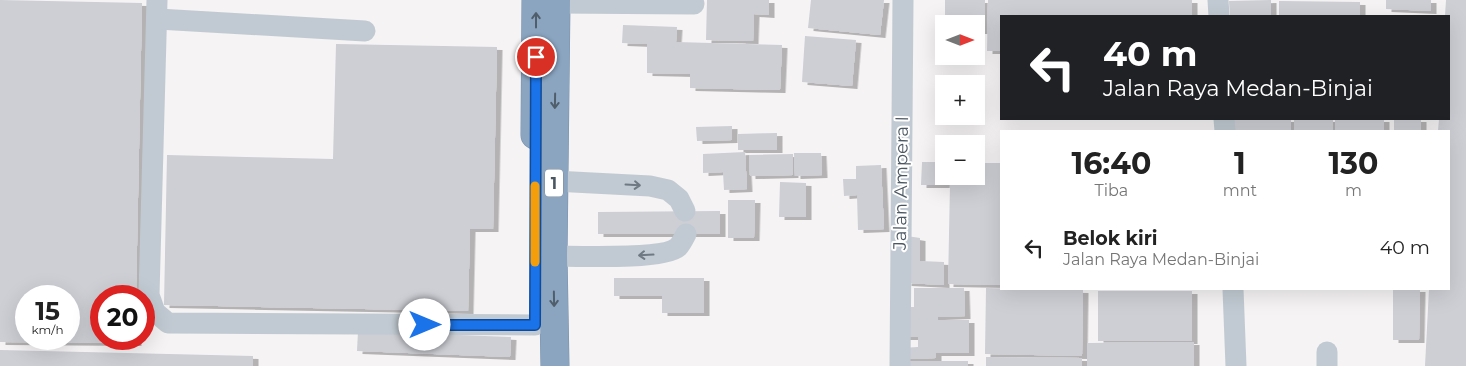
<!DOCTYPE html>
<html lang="id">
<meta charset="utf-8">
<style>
body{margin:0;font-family:Montserrat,sans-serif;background:#f6f6f6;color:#222;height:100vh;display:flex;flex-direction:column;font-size:19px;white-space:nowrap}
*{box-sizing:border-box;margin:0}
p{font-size:16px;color:#767676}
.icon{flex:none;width:28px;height:28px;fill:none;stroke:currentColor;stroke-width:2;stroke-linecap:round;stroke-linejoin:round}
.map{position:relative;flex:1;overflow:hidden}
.details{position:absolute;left:1000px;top:130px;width:450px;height:160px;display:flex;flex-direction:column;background:#fff;border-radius:0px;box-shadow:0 5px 20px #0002}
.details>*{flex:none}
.guide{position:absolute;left:1000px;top:15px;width:450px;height:105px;border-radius:0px;box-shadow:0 5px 20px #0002;background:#202124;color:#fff;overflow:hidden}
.needle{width:32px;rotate:90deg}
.controls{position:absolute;left:935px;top:15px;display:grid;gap:10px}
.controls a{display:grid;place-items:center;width:50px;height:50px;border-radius:0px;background:#fff;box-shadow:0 5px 20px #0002;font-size:25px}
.speed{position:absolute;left:15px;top:285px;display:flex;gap:10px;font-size:25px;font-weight:700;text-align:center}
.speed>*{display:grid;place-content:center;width:65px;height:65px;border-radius:50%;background:#fff;box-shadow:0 5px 20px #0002;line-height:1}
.speed small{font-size:12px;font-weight:400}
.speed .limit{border:8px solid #d22;background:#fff;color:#111}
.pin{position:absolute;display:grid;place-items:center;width:42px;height:42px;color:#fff;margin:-21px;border:2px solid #fff;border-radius:50%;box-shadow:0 1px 5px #0007}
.me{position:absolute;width:55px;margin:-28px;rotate:90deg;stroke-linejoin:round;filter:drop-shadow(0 0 4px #0008)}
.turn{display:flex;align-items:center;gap:18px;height:105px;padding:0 20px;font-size:22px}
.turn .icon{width:65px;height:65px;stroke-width:2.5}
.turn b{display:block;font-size:35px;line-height:42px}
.eta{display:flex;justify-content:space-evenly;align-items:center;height:85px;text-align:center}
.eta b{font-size:30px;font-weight:700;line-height:35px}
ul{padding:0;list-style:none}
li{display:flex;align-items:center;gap:15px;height:65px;padding:0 20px}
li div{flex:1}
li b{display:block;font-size:19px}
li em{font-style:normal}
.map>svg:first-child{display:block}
.building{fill:#cdcfd5;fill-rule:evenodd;filter:url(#shadow)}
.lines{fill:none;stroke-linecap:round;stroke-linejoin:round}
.highway-casing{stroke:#7690ad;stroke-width:29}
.minor{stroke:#c1cad2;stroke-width:21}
.highway{stroke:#8ba5c1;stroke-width:28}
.oneway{stroke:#505e6b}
.oneway2{stroke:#6e7983}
.route-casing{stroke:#114b97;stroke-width:12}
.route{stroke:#1a73e8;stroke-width:9}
.slow{stroke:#f59e0b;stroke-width:9}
.labels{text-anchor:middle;stroke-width:4;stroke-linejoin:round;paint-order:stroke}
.shield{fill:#fff;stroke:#808990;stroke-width:1}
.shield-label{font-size:16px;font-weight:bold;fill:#4a5661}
.street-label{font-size:18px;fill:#4a5661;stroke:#fff}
</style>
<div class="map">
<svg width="1466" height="366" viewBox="0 0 1466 366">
<defs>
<filter id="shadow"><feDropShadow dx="5.5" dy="3" stdDeviation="0" flood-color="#0004"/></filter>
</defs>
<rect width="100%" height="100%" fill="#f5f3f3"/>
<g class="building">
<path d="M 0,0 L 142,3 L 136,296 L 101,296 L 101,339 L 136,339 L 136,343 L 0,342 ZM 26,296 L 69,296 L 69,339 L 26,339 Z"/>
<polygon points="707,0 769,0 769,15 754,14 753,41 706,40"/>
<polygon points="811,0 884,0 880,35 808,28"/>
<polygon points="945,0 985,0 984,31 976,31 976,24 945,24"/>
<polygon points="988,0 1192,0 1192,16 1001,16 1001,51 987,51"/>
<polygon points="1271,0 1271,16 1230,16 1229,1"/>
<polygon points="1386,0 1431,0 1431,11 1386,9"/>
<polygon points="1446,0 1466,0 1466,366 1425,366 1429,289 1449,289 1449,131 1438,131 1439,119 1449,119 1449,16 1445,16"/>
<polygon points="1279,1 1360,2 1360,16 1279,16"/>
<polygon points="623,25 677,27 676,42 782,45 780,90 690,88 690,74 647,73 647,44 622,43"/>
<polygon points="805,36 856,40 852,86 802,82"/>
<polygon points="336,44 497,47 493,229 470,229 468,311 164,305 167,155 333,159"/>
<rect x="1230" y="119" width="61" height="12"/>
<rect x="1294" y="119" width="39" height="11"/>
<rect x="1335" y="119" width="49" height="12"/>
<rect x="1394" y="119" width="27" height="12"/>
<polygon points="732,126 732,140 697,141 696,127"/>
<polygon points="777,133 777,150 738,150 738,134"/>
<polygon points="745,152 747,189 724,190 723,172 703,173 703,154"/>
<polygon points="794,153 821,153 822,175 795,176"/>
<polygon points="793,154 793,175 750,176 749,155"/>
<polygon points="922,162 944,162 944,176 976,176 976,163 1001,163 1001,285 948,284 950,185 921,185"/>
<polygon points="881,165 884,229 858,230 857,195 844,196 843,179 856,179 856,166"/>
<polygon points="780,182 806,183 806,217 779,217"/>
<polygon points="728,200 755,200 754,238 728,238"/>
<polygon points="720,211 720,234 598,234 598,212"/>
<polygon points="907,236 920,238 920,261 944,262 944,285 906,283"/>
<polygon points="614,278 704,278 704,313 662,313 662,296 614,296"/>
<polygon points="914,288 964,288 965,316 938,317 938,320 969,320 969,353 936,353 936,358 902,359 902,348 918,347 918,337 903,337 903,307 914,307"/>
<polygon points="986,288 1083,290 1082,356 985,354"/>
<polygon points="1393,289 1420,289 1419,340 1393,340"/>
<rect x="1098" y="291" width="94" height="50"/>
<polygon points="358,331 511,337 510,357 357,351"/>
<polygon points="1194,342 1194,366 1087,366 1087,343"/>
<polygon points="0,350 253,356 253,366 0,366"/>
<polygon points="986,357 1082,358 1082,366 986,366"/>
<rect x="902" y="361" width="66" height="5"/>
</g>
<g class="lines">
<g class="highway-casing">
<g id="highway">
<polyline points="535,135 536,0"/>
<polyline points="555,366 553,256 556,0"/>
</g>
</g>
<g class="minor">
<polyline points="157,0 149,295 155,312 168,323 535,325"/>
<polyline points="1218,0 1219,16"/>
<polyline points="556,3 694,4"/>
<polyline points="158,19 365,31"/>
<polyline points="1224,119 1225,131"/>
<polyline points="554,181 650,186 668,190 679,199 685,211"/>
<path d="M 553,256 C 576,256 664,260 678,247 C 681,244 684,238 686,234"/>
<polyline points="1233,289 1236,366"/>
<polyline points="1327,352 1327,366"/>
<polyline points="900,366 903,0"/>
</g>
<use href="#highway" class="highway"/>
</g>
<defs><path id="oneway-shaft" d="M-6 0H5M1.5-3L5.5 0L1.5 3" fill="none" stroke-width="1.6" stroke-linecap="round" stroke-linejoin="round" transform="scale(1.25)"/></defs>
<g class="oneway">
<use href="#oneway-shaft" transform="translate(536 20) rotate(-90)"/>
<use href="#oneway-shaft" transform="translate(555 101) rotate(91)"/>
<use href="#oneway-shaft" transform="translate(554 299) rotate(89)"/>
</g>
<g class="oneway2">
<use href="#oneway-shaft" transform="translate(633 185) rotate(3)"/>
<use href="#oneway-shaft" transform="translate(646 255) rotate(177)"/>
</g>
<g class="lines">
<g class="route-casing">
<polyline id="route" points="425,325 535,325 536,57"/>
</g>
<use href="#route" class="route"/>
<polyline class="slow" points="535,262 535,186"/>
</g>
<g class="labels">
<rect class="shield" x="545" y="169.5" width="18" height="27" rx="4"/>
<g class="shield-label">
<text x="554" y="189">1</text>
</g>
<g class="street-label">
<text transform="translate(901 183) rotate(-89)" y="6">Jalan Ampera I</text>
</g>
</g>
</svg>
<div class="controls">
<a><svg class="needle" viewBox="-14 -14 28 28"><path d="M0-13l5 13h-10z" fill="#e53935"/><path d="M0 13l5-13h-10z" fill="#767676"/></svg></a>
<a>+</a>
<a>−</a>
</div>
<div class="speed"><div>15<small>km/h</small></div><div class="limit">20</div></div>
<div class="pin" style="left:536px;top:57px;background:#d93025"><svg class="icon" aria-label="arrive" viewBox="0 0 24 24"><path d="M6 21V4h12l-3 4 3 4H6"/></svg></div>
<svg class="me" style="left:425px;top:325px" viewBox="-20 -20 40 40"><circle r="19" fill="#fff"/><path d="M0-13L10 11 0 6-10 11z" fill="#1a73e8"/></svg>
<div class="guide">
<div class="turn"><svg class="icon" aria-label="left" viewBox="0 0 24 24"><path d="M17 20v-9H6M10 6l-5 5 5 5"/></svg><div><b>40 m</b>Jalan Raya Medan-Binjai</div></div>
</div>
<section class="details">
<div class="eta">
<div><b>16:40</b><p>Tiba</p></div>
<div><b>1</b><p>mnt</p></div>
<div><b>130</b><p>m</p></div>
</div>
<ul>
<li><svg class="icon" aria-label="left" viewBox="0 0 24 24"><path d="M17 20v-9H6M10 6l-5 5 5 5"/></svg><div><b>Belok kiri</b><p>Jalan Raya Medan-Binjai</p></div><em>40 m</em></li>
</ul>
</section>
</div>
